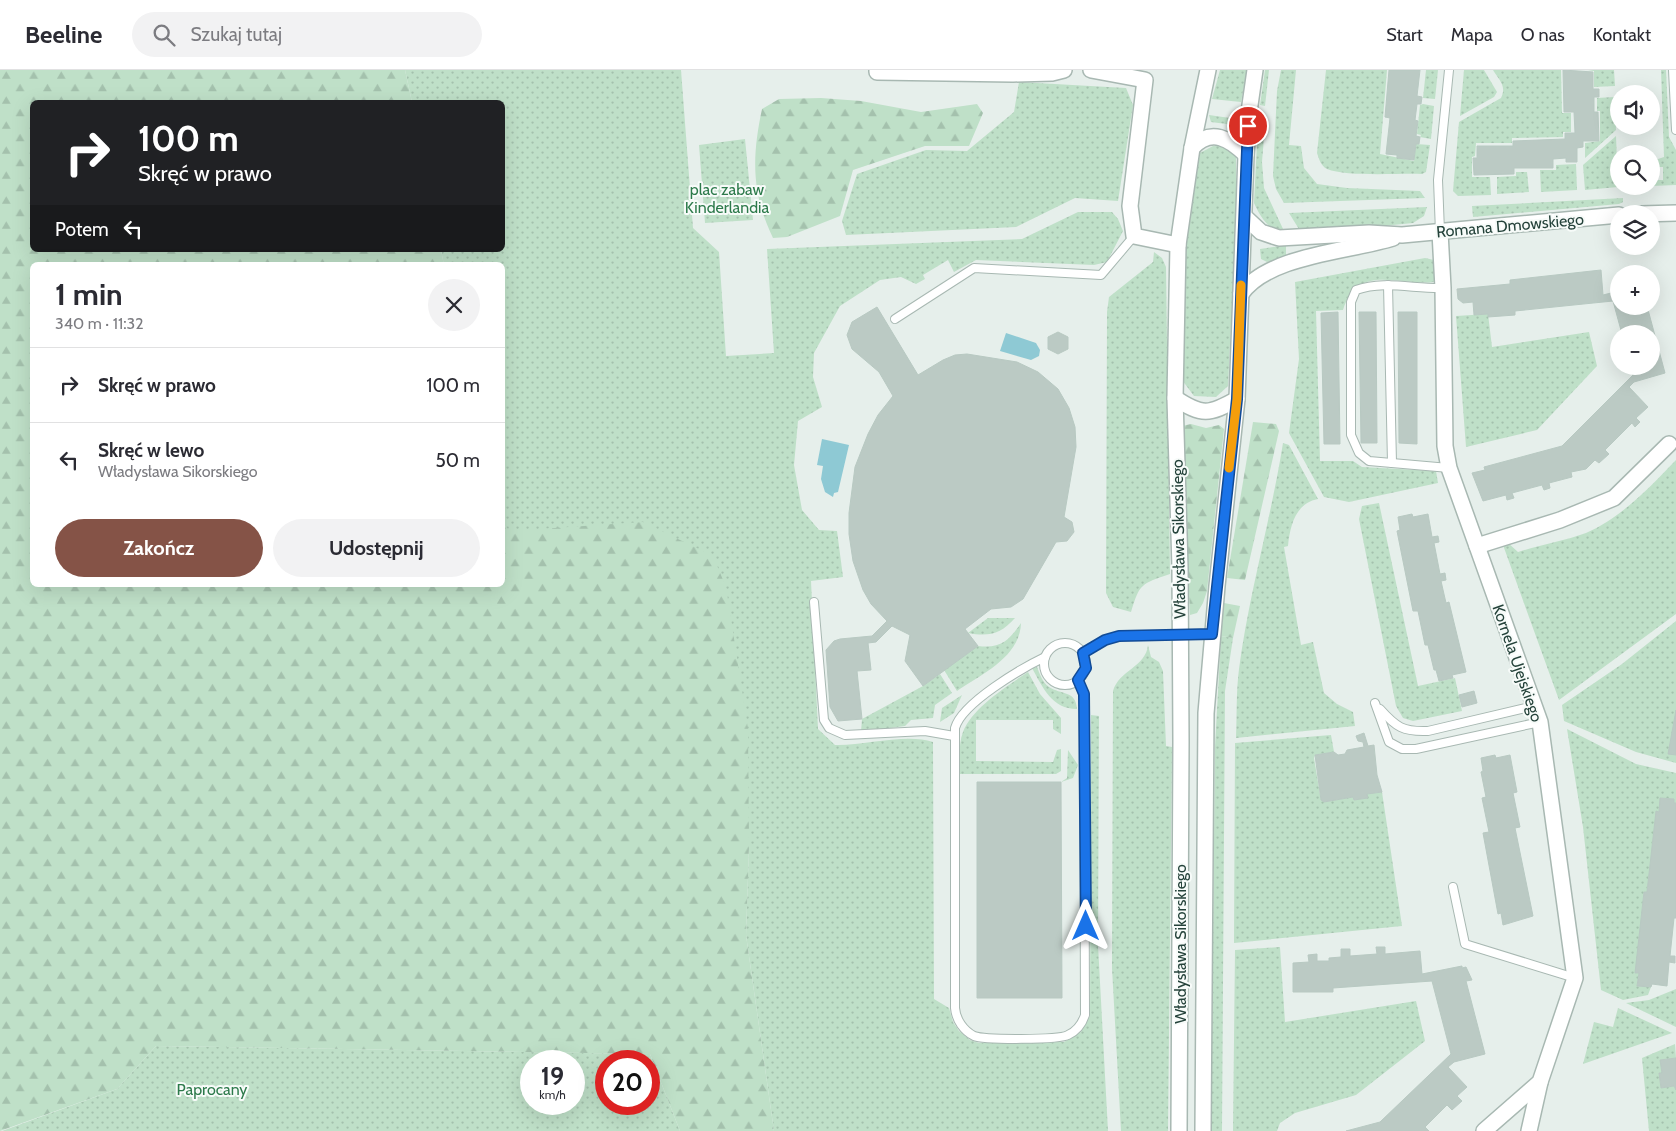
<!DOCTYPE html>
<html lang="pl">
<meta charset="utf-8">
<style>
body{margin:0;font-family:Cabin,sans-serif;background:#f2f2f3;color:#2b2b33;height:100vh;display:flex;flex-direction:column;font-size:19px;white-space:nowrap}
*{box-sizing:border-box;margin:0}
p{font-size:16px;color:#7c7c81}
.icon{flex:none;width:28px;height:28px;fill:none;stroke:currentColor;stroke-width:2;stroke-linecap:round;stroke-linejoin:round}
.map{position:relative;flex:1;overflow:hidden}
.panel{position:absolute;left:30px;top:192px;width:475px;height:325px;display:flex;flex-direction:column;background:#fff;border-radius:8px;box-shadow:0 5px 20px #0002}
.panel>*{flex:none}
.guide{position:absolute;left:30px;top:30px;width:475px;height:152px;border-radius:8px;box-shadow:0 5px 20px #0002;background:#202124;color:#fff;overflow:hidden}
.tools{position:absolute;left:1610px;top:15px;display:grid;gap:10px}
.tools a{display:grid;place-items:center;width:50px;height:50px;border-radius:50%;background:#fff;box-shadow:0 5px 20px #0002;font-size:25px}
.speed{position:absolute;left:520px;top:980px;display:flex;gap:10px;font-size:25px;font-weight:700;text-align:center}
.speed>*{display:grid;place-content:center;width:65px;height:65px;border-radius:50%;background:#fff;box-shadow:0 5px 20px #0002;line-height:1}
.speed small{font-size:12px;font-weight:400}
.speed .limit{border:8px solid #d22;background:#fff;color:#111}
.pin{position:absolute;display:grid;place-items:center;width:42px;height:42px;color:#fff;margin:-21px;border:2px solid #fff;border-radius:50%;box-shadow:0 1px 5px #0007}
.me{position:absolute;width:55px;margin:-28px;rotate:0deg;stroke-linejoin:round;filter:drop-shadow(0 0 4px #0008)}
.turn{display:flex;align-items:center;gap:18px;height:105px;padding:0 25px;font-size:22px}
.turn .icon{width:65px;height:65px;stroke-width:2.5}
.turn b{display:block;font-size:35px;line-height:42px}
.then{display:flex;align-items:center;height:48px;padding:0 25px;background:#0003;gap:10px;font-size:19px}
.round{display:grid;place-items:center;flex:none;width:52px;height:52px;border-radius:26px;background:#f2f2f3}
.head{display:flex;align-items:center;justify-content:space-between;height:85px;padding:0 25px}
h1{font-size:30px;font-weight:700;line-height:38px}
.button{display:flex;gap:10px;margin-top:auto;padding:10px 25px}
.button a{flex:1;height:58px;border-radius:30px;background:#855347;color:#fff;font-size:20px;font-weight:700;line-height:58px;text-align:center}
.button a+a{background:#f2f2f3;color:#2b2b33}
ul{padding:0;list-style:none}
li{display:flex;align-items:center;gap:15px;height:75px;padding:0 25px;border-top:1px solid #e1e1e2}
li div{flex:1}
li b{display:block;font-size:19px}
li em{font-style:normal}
header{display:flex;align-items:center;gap:30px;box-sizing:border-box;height:70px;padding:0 25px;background:#fff;border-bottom:1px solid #e1e1e2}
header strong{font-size:24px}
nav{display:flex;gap:28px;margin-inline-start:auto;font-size:18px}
.search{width:350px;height:45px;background:#f2f2f3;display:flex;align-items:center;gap:12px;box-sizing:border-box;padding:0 18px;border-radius:28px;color:#7c7c81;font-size:19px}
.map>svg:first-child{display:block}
.grass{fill:url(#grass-dots);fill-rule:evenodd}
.forest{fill:url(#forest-firs)}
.water{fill:#8ec9d4}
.building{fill:#bbcac4;stroke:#b8c9c2}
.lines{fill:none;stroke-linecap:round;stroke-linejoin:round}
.service-casing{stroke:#a8b8b2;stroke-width:10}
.minor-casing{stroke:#a8b8b2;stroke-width:18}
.tertiary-casing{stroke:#a8b8b2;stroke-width:18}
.service{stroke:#fff;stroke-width:8}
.minor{stroke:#fff;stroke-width:15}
.tertiary{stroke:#fff;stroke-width:15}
.route-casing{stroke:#114b97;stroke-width:12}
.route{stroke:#1a73e8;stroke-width:9}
.slow{stroke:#f59e0b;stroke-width:9}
.labels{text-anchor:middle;stroke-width:4;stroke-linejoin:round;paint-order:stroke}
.park-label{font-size:16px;fill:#2d7a4b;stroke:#f7fbf9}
.street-label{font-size:16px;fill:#24423a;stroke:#f7fbf9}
</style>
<header>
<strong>Beeline</strong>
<div class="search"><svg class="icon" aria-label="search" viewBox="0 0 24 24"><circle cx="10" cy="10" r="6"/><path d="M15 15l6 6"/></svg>Szukaj tutaj</div>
<nav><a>Start</a><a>Mapa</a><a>O nas</a><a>Kontakt</a></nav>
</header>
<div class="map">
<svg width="1676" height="1061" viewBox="0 0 1676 1061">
<defs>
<pattern id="grass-dots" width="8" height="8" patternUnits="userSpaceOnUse" patternTransform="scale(1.25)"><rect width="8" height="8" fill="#bfe0c8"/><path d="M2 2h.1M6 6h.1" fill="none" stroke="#a4c1ad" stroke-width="1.8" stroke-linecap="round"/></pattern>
<pattern id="forest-firs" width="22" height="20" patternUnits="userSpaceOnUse" patternTransform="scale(1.25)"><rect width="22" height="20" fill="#bfe0c8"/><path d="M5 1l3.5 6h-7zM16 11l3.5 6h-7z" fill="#a4c1ad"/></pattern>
</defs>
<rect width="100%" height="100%" fill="#e6efeb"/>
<g class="grass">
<path d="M 405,0 L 681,0 L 693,158 L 719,182 L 726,286 L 774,283 L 767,179 L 1022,169 L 1078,142 L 1112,142 L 1118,149 L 1123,161 L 1107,192 L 1094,195 L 976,190 L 954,202 L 948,190 L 923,205 L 925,209 L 916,214 L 901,207 L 880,210 L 840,236 L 814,283 L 813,307 L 822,337 L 798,351 L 794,395 L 802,440 L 819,460 L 837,461 L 843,507 L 811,511 L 818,659 L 835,675 C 864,676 906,663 933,672 L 934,929 L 949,938 L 953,952 L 959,961 L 970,970 L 979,973 L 1064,972 L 1081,962 L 1090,946 L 1091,645 L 1099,646 L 1098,875 L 1108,1061 L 774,1061 L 746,865 L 749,776 L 509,461 L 503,454 L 502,195 L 444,195 L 441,180 L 502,180 L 502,32 L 412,32 Z"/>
<polygon points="1220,0 1247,0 1241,32 1212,29"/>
<polygon points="1265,0 1269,0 1265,36 1260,35"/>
<polygon points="1281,0 1296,0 1289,75 1301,76 1304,98 1317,114 1347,118 1420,121 1425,128 1284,133 1276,119 1273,106 1277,21"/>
<path d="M 1326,0 L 1387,0 L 1380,84 L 1414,91 L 1416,74 L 1430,75 L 1426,102 L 1422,104 C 1399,103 1346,107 1327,99 C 1321,96 1319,89 1317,83 Z"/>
<polygon points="1426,0 1438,0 1435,29 1423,28"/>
<polygon points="1464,0 1484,0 1497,22 1494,27 1460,46"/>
<path d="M 1493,0 L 1561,0 L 1562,43 L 1571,43 L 1571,62 L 1563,62 L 1563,67 L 1512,68 L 1512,73 L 1476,73 L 1475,86 L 1472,87 L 1472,107 L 1490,107 L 1491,125 L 1458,126 L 1453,121 L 1459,52 L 1501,28 C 1507,16 1499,10 1493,0 Z"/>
<polygon points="1588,0 1614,0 1615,16 1594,17 1594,1"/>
<polygon points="1661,0 1666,0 1669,67 1676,80 1676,115 1651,116 1651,106 1652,110 1663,110 1663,97 1653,97 1651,101 1652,91 1664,87"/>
<polygon points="1019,12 1126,18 1133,35 1118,131 1075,128 1016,157 846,165 842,151 857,104 926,80 967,81 1014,42"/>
<polygon points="1615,27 1616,60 1585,88 1585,73 1600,71 1600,41 1597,41 1597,28"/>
<polygon points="1423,34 1434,36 1431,69 1420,67 1421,65 1417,64 1420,35"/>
<polygon points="1209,45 1237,49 1238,51 1234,55 1211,52"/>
<path d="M 1258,53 L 1265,55 L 1262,92 L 1264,118 L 1284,161 C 1268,161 1260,146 1254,133 Z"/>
<polygon points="1616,66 1618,117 1585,120 1583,95"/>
<polygon points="745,69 753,150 705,153 699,75"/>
<polygon points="1213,76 1227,76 1236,87 1236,147 1228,316 1216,327 1194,326 1182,310 1186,178 1200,83"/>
<polygon points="1576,94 1577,120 1541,122 1540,100 1556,100 1556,95"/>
<polygon points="1516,102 1527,102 1529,122 1497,124 1497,107 1516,106"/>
<polygon points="1623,128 1623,132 1619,134 1473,147 1472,136"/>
<polygon points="1427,137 1424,146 1413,153 1302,164 1289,143"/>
<polygon points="1286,175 1286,187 1267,192 1261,189 1260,179"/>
<path d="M 1154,182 L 1162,188 L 1166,197 L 1170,504 C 1141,514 1140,513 1131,542 L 1113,537 L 1106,523 L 1107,242 L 1109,227 L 1153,192 Z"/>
<path d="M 1425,188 L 1434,190 L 1434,212 C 1396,216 1358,193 1343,240 L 1316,241 L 1320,391 L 1353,391 L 1362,397 L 1436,401 L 1438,413 L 1349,432 L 1324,427 L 1289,363 L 1299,289 L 1295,212 Z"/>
<polygon points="1488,244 1492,277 1589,262 1597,296 1537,360 1466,377 1456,246"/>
<path d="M 1283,373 L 1289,375 L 1318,429 C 1296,433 1290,455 1288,476 L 1284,477 L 1301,575 L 1313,572 L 1324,623 L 1337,634 L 1353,642 L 1355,656 L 1236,668 C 1237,646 1236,622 1239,599 C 1249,523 1271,449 1283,373 Z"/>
<path d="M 1676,390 L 1676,544 L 1559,630 L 1503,475 L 1507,472 L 1518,482 C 1540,475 1564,471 1586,463 C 1621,448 1650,417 1676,390 Z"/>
<polygon points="1379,433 1418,616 1455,608 1462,641 1413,651 1403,648 1396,636 1359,449 1362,436"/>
<path d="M 988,548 L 1015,548 C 1001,564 989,567 968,563 Z"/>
<polygon points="1676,551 1676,693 1636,682 1564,651 1562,635 1622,594"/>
<path d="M 1021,553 C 1020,587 982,604 957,621 L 944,600 L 978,576 C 1000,579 1009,571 1021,553 Z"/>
<polygon points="1221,566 1233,568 1225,621 1222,1061 1211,1061 1215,677"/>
<path d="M 1148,575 L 1151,587 L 1159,592 L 1163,601 L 1166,676 L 1172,677 L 1168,1061 L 1121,1061 L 1112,898 L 1113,621 C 1119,600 1146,597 1148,575 Z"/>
<path d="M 1037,597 C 1040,604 1042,612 1049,617 C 1061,625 1076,620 1077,639 C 1052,639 1043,618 1032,598 Z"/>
<path d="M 1028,602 L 1040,624 L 1061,648 L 1061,664 L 1053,659 L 1053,650 L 976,650 L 976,691 L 1053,692 L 1057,680 L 1061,679 L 1061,701 L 1056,704 L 960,704 C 960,691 958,675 963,662 C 972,638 1007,616 1028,602 Z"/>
<polygon points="940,604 952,623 935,635 933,648 911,650 905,656 861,662 862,649 923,616"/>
<polygon points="962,625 954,643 940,652 942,638"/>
<polygon points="1567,659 1636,694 1676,703 1676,733 1674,733 1674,729 1661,728 1659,742 1657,741 1647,822 1644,822 1636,903 1639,903 1637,916 1651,917 1648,925 1623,930 1601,920 1583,757"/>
<polygon points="1331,665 1334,682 1315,685 1314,688 1321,730 1324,732 1353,727 1354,730 1367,728 1367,724 1382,722 1402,856 1234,873 1235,673"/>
<polygon points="1068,680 1078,695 1073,708 1061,712 1067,708"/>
<polygon points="1280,877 1285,952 1416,931 1425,971 1356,1025 1295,1043 1280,1053 1277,1061 1233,1061 1235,880"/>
<polygon points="1676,919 1676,957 1626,933 1649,930"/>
<polygon points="1618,938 1672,963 1583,994 1594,952 1613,957"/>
<polygon points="1675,974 1676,988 1661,990 1662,1003 1659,1004 1661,1018 1674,1016 1676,1020 1676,1061 1649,1061 1642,988"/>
<path d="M 156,976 L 650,984 L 680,1061 L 2,1061 L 117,1019 ZM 531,991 L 574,991 L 574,1034 L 531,1034 ZM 606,991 L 649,991 L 649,1034 L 606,1034 Z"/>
</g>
<g class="forest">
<polygon points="0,0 405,0 412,32 32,32 32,180 441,180 444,195 32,195 32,515 502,515 503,454 510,461 643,452 713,486 726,517 748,659 749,777 746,865 774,1061 680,1061 650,984 156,976 117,1019 0,1061"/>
<path d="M 821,28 L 861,31 L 921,42 L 977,34 L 983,43 L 969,76 L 925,76 L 853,100 L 840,146 L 787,167 L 773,168 C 751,123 752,86 762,39 L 779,29 Z"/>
<polygon points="1253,352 1276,354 1279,361 1245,510 1227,508"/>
<polygon points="1191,354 1206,358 1219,355 1224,359 1207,521 1203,533 1197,543 1190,545 1182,356"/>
<polygon points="1224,533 1240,536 1233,568 1221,566"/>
</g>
<g class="water">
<polygon points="1006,263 1036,273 1040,280 1039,286 1031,290 1000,281"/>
<polygon points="822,369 849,375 838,422 834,423 833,427 825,422 821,409 823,396 817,395"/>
</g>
<g class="building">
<polygon points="1389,0 1420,0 1417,26 1422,27 1421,34 1417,34 1415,50 1418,51 1416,66 1420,67 1419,74 1416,74 1414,90 1397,88 1397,85 1386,84 1390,48 1385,47"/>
<polygon points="1563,0 1593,2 1593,19 1599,19 1599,27 1594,27 1594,42 1598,42 1599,71 1583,71 1583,77 1577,78 1577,92 1566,92 1566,88 1553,89 1553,98 1514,98 1514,104 1474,105 1473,88 1477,88 1477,76 1513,76 1513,71 1565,69 1565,63 1575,63 1574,42 1564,42"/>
<polygon points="1601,200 1603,225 1619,221 1619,236 1647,236 1665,303 1634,312 1629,317 1648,337 1636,348 1640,352 1635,357 1632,353 1605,380 1609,384 1599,393 1595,390 1586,399 1571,402 1572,407 1549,413 1550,418 1544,420 1542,415 1512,423 1514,428 1507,430 1506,425 1483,431 1472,403 1485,400 1484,397 1562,376 1633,305 1630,296 1651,296 1651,264 1622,264 1613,231 1515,241 1515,245 1488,247 1488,244 1474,245 1473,232 1463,233 1458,229 1457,219 1510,214 1510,210"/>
<polygon points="877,237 918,305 943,290 955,285 967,284 1017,292 1038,302 1058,319 1069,338 1075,357 1076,377 1064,447 1072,452 1074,462 1067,471 1056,472 1023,529 1011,537 991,539 965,559 978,576 923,616 905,591 910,565 892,556 876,572 868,573 871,600 857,601 862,649 838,651 830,637 826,580 834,571 840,569 872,566 887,551 871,534 863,520 853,491 849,464 849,443 855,397 868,364 878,345 893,326 879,302 852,279 847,265 852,252"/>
<polygon points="1338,242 1340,374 1324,374 1321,243"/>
<polygon points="1359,242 1376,242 1377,373 1361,373"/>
<polygon points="1398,242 1417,242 1417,374 1399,373"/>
<polygon points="1058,262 1068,267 1068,279 1058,284 1048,279 1048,267"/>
<polygon points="1412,444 1413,447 1428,444 1432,467 1438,466 1439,472 1434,473 1440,504 1445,503 1446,510 1441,511 1446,533 1449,532 1466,602 1452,605 1453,608 1439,611 1436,600 1434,600 1428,575 1425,575 1418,541 1413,541 1397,461 1400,460 1398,447"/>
<polygon points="1474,621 1477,633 1462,637 1459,625"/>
<polygon points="1676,640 1676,685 1668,684"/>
<polygon points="1364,663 1368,676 1374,675 1377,705 1382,722 1367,724 1368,728 1354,730 1353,727 1324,732 1321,730 1315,685 1334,682 1338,685 1345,684 1347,680 1364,677 1363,672 1358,671 1356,666"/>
<polygon points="1495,685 1496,688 1510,685 1517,722 1513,723 1520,757 1515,758 1533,846 1503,855 1501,843 1498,844 1483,763 1489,762 1482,728 1486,727 1481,702 1483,701 1481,688"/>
<polygon points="977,712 1061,712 1062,928 977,928"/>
<polygon points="1660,728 1674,729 1674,733 1676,733 1676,848 1674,848 1670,886 1675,886 1675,893 1669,892 1667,916 1652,914 1651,917 1637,916 1639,903 1635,903 1644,822 1647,822 1656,741 1659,742"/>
<polygon points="1376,877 1385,877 1385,884 1420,881 1422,904 1462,896 1462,898 1466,897 1472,910 1466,911 1485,984 1454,992 1448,997 1467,1017 1457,1026 1462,1031 1452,1040 1447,1035 1425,1057 1429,1061 1346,1061 1380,1052 1451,984 1432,911 1333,918 1333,922 1293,922 1293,893 1309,892 1308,885 1317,884 1317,891 1329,891 1329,888 1341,887 1341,879 1350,879 1350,886 1377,884"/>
<polygon points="1676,988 1676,1020 1674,1016 1661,1018 1659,1003 1662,1003 1660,990"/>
</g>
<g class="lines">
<g class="service-casing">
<g id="service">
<polyline points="1673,0 1676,60"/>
<polyline points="1440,162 1438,110 1449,0"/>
<polyline points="1388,215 1392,393"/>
<path d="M 1443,218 C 1414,219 1384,210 1356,220 L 1351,232 L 1351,365 L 1359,383 L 1369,391 L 1449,398"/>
<polyline points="895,249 974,198 1101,205 1134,166"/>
<polyline points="814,532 824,650 829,658 845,665 925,661 954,666"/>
<circle cx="1065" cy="594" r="21"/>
<polyline points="1083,583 1105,570 1119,566 1212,564"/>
<path d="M 1045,587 C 1022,598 962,633 955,658 L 955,938 C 956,950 964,961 974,966 C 984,970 1059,970 1068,965 C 1077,961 1082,954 1085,945 L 1084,624 L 1078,610"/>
<polyline points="1375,633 1389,672 1402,679 1416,679 1540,652"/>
<path d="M 1380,639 C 1396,657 1403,662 1428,661 L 1534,636"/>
<polyline points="1453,817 1465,874 1575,908"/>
</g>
</g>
<g class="minor-casing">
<g id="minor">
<polyline points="877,0 877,2 1013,4 1052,3 1064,0"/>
<polyline points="1091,0 1145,10 1130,136 1134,166 1178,175"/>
<polyline points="1440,162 1443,218 1445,376 1449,398 1540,652 1575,908 1540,1012 1484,1061"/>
<polyline points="1477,476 1560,450 1614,428 1669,374"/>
<polyline points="1529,1061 1540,1012"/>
</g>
</g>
<g class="tertiary-casing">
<g id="tertiary">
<path d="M 1192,78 C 1211,57 1230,69 1246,85"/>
<polyline points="1641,144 1676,143"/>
<polyline points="1245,147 1261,162 1279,168 1369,163 1402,165 1619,145"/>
<path d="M 1241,224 C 1268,185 1348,182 1393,168"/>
<path d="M 1175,328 C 1202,346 1209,345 1237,329"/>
<polyline points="1179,1061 1181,672 1180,498 1175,328 1178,175 1192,78 1208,0"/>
<polyline points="1203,1061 1206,643 1217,516 1237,329 1246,85 1249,42 1255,0"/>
</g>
</g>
<use href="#service" class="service"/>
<use href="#minor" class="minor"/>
<use href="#tertiary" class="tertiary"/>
</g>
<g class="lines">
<g class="route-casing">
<polyline id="route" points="1086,856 1084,624 1078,610 1086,598 1083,583 1105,570 1119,566 1212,564 1237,329 1248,56"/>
</g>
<use href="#route" class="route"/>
<polyline class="slow" points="1229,398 1237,329 1241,215"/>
</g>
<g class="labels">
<g class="park-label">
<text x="727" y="125">plac zabaw<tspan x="727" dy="18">Kinderlandia</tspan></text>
<text x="212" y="1025">Paprocany</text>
</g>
<g class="street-label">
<text transform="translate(1510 155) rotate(-5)" y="6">Romana Dmowskiego</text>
<text transform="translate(1178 469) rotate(-91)" y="6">Władysława Sikorskiego</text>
<text transform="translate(1518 593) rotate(71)" y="6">Kornela Ujejskiego</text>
<text transform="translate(1180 874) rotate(-90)" y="6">Władysława Sikorskiego</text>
</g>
</g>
</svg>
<div class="tools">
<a><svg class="icon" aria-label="sound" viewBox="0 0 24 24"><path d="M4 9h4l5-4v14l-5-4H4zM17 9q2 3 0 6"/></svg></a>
<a><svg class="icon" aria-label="search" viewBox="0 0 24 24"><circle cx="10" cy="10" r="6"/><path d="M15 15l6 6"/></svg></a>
<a><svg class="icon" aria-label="layers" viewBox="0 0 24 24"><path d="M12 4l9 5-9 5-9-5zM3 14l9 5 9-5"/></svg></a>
<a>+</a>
<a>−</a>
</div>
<div class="speed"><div>19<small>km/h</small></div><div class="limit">20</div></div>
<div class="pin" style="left:1248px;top:56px;background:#d93025"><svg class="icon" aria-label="arrive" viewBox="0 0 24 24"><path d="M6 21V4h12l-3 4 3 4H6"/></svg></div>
<svg class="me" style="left:1086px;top:856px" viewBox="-20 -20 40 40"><path d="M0-17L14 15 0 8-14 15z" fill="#1a73e8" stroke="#fff" stroke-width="4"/></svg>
<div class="guide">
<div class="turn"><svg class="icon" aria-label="right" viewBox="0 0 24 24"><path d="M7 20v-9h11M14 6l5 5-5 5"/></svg><div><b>100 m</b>Skręć w prawo</div></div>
<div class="then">Potem<svg class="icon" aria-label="left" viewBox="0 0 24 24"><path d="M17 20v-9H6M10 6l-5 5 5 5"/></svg></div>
</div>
<section class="panel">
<div class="head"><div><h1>1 min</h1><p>340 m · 11:32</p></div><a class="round"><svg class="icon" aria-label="close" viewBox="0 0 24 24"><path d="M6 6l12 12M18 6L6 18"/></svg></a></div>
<ul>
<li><svg class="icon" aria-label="right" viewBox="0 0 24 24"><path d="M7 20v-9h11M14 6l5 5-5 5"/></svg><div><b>Skręć w prawo</b></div><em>100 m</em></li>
<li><svg class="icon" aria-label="left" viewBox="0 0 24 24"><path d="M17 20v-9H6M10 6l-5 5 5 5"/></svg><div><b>Skręć w lewo</b><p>Władysława Sikorskiego</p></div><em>50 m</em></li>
</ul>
<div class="button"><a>Zakończ</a><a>Udostępnij</a></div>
</section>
</div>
